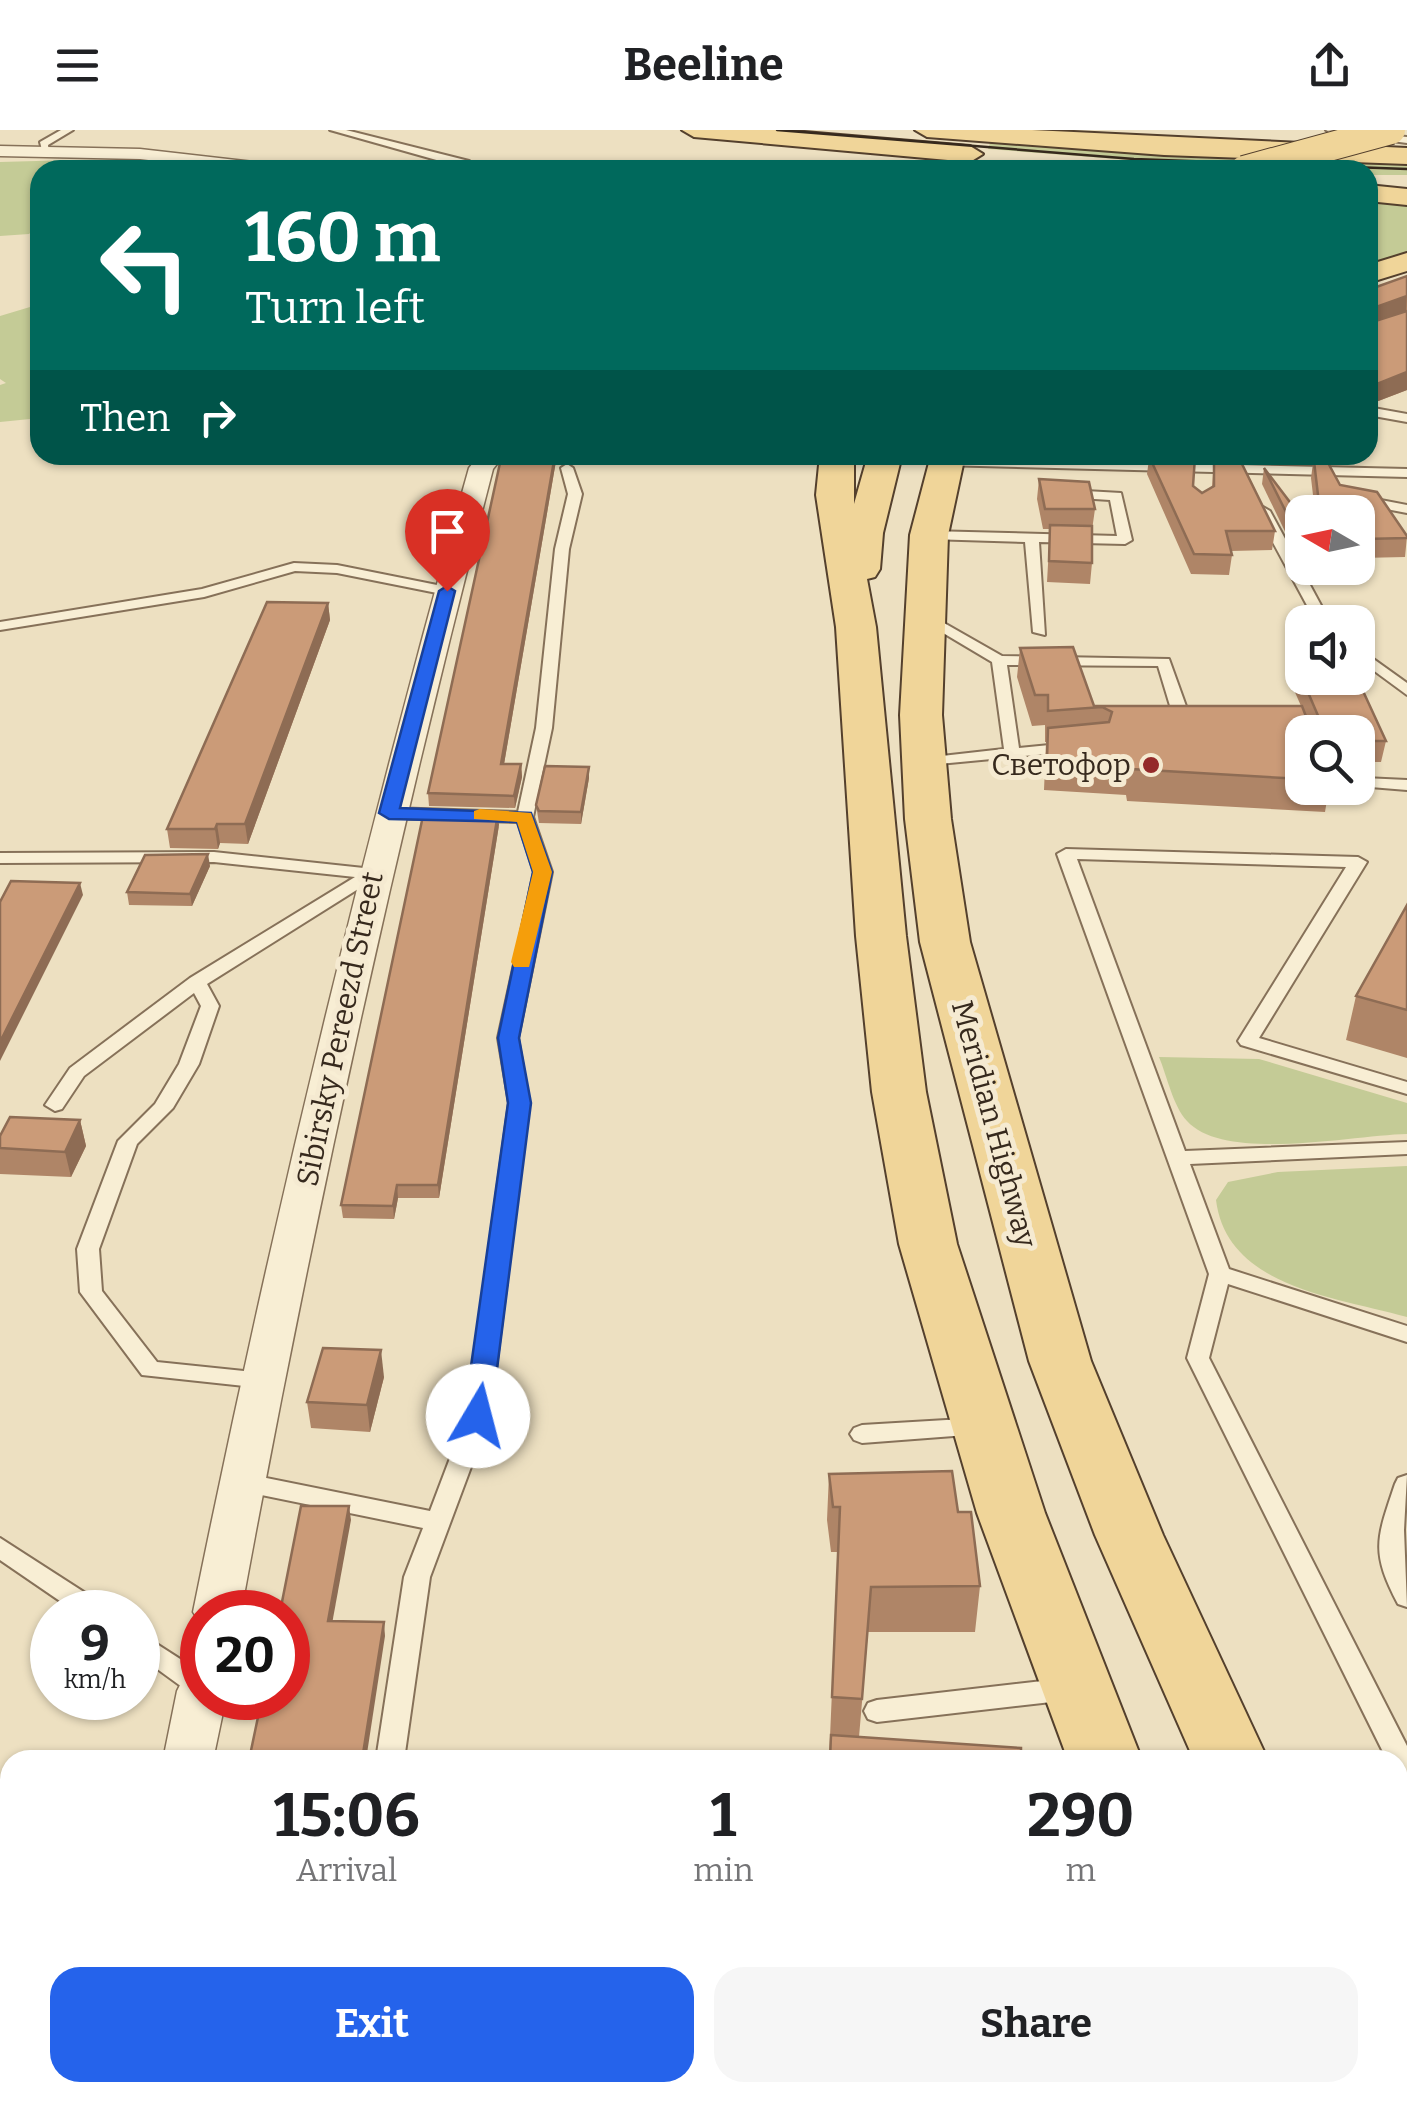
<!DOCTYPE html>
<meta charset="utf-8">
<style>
body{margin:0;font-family:Bitter,serif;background:#f6f6f6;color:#202124;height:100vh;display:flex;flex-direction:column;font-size:38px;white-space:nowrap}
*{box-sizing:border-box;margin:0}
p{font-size:32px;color:#757577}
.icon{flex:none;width:55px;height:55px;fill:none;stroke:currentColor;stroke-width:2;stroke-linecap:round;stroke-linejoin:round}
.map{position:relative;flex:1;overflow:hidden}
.drawer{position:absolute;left:0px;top:1620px;width:1408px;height:352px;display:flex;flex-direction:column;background:#fff;border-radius:30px 30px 0 0;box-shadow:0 2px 8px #0004}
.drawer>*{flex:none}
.guide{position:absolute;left:30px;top:30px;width:1348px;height:305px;border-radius:30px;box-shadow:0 2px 8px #0004;background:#00695c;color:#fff;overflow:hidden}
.needle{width:65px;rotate:279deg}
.fabs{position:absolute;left:1285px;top:365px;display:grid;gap:20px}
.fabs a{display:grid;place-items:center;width:90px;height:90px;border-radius:20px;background:#fff;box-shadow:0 2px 8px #0004;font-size:50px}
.speed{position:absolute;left:30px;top:1460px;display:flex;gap:20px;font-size:50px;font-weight:700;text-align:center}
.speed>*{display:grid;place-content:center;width:130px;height:130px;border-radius:50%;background:#fff;box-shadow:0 2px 8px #0004;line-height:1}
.speed small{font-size:25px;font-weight:400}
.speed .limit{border:15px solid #d22;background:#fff;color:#111}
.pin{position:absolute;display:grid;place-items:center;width:85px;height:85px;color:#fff;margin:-102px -42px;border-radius:50% 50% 50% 0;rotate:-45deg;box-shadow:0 0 10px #0007}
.pin .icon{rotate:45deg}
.me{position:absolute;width:110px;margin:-55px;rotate:8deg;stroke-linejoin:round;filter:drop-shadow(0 0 8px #0008)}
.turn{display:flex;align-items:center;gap:35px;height:210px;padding:0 50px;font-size:45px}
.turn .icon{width:130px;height:130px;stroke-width:2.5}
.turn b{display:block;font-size:70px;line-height:85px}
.then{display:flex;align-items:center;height:95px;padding:0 50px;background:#0003;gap:20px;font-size:38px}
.eta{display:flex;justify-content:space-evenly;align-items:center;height:170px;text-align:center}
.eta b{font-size:60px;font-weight:700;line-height:70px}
.primary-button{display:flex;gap:20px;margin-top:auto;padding:20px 50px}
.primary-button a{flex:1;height:115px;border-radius:30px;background:#2563eb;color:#fff;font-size:40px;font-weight:700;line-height:115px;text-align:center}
.primary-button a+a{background:#f6f6f6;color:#202124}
header{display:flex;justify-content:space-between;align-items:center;height:130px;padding:0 50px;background:#fff;font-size:45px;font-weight:700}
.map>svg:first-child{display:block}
.green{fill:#c4cb96}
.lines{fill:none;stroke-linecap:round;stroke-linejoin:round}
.lane-casing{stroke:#867159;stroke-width:4}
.street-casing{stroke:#867159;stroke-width:3}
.primary-casing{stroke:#54402d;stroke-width:4}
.lane{fill:#f8eed4;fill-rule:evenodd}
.street{fill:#f8eed4;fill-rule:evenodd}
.primary{fill:#f0d599;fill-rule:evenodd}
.tram{stroke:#36291d;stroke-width:2.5}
.primary-bridge-casing{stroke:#54402d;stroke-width:30;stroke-linecap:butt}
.primary-bridge{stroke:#f0d599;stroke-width:28}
.wall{fill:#af8567;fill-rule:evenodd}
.shaded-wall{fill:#8e6c54}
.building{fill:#cb9b78;stroke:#8e6c54;stroke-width:2.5}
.route{fill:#2563eb;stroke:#184099;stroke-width:2.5}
.slow{fill:#f59e0b}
.poi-dot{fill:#942a2a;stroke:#f5ead1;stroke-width:4}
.labels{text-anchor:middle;stroke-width:10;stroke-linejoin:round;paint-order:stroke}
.poi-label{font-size:30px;fill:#36291d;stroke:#f5ead1;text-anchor:end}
.street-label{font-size:30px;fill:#36291d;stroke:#f5ead1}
</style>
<header><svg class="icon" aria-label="menu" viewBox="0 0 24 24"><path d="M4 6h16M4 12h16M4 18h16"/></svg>Beeline<svg class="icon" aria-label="share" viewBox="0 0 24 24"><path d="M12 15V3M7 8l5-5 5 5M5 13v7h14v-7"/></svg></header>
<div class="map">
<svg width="1407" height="1971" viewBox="0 0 1407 1971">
<rect width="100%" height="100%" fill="#ede0c1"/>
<g class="green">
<polygon points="934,8 1407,30 1407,45 1368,45 1368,40 1260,40 988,19 990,13"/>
<polygon points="73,30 178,40 40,40 40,93 29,104 0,106 0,32"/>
<polygon points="1368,66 1407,70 1407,123 1368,136"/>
<polygon points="40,174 40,288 0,292 0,255 6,253 0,249 0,186"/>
<path d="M 1159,927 L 1259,929 L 1407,973 L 1407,1004 C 1353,1005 1225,1033 1187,991 C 1173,976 1167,946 1159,927 Z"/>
<path d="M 1407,1036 L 1407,1187 C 1337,1167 1227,1158 1216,1070 L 1228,1052 L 1278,1042 Z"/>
</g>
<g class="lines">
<g class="lane-casing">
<g id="lane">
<polygon points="61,0 73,0 48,15 49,24 43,24 40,12"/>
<polygon points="330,0 346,0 469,31 484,40 472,40"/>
<polygon points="1326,0 1407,7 1407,13 1331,3"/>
<polygon points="1368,277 1407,284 1407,292 1368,285"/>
<polygon points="946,328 1407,339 1407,347 941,335 940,332"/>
<polygon points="567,334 573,338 582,364 569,419 552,598 533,687 552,742 518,908 529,973 490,1286 430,1447 404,1630 376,1630 404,1447 423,1398 242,1361 233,1358 230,1352 233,1346 242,1343 430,1381 466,1286 509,973 498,908 534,742 518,692 389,688 381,683 389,678 518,682 536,598 555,419 568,364 561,338"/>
<polygon points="1068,360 1121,363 1132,410 1125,414 1039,412 1045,505 1033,502 1025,412 929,409 922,405 929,401 1117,406 1110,370 1063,367 1061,364"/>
<polygon points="1360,366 1407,375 1407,383 1355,373 1355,367"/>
<polygon points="1263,377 1270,381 1330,492 1316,492 1256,381"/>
<polygon points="294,433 337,435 447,457 454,461 447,465 337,443 295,441 204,467 0,500 0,492 202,459"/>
<polygon points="923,481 1002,526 1169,529 1187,579 1179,584 1171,579 1158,536 1007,535 1019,618 1070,613 1078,618 1076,621 918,636 916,633 924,628 1004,619 992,532 918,488 918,482"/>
<polygon points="1358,518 1407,553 1407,565 1358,529"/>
<polygon points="1364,648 1407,650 1407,660 1358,656 1358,650"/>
<polygon points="1066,719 1358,727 1367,732 1259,908 1407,952 1407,964 1241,915 1238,911 1346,737 1077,729 1185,1021 1407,1012 1407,1024 1190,1034 1229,1139 1407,1196 1407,1212 1228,1154 1209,1228 1407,1616 1407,1654 1398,1651 1398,1630 1387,1630 1187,1228 1209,1144 1057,724"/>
<polygon points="214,722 373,739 382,744 207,854 219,876 199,934 173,978 137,1014 99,1119 102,1161 157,1232 272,1244 275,1250 272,1256 264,1258 142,1245 80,1162 77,1119 118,1011 155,974 179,934 201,876 194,863 84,946 62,979 55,981 45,975 70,938 190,848 355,747 214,732 0,733 0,723"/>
<polygon points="980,1288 988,1290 992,1296 988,1302 980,1304 862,1313 854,1310 850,1304 854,1298 862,1295"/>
<path d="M 1407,1345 L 1404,1400 L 1407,1477 L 1398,1474 C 1370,1421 1377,1408 1395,1354 L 1398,1348 Z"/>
<polygon points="0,1408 104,1475 107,1482 76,1482 0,1430"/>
<polygon points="138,1502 202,1543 203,1568 193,1565 138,1525"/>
<polygon points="1069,1548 1078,1551 1082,1559 1078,1567 1069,1570 877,1592 868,1589 864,1581 868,1573 877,1570"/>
<polygon points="326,1962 356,1962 355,1971 325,1971"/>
<rect x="942" y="1962" width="30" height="9"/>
<rect x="1009" y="1962" width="30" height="9"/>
</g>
</g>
<g class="street-casing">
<g id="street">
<polygon points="0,16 140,19 279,35 288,40 233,40 140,29 0,26"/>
<path d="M 479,325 L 504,325 L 493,339 C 395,717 311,1098 241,1482 L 202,1482 L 202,1496 L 193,1482 C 271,1097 363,716 469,338 Z"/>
<polygon points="202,1541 202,1568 226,1568 213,1630 163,1630 177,1561 184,1547"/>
<polygon points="89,1962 147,1962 145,1971 87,1971"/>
</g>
</g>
<g class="primary-casing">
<g id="primary">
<polygon points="682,0 781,0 970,16 983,24 970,32 694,7"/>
<polygon points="915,0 1032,0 1407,18 1407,34 1164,25 927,7"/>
<polygon points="1368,55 1407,59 1407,75 1368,71"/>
<polygon points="1407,123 1407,141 1368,153 1368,135"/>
<polygon points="820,325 854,325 854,374 868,325 902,325 883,403 880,439 875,447 867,449 876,497 906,806 926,962 957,1114 1045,1383 1142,1630 1068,1630 977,1383 899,1114 872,962 856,806 836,497 816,365"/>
<polygon points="931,325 965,325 948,405 942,585 951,689 970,812 1091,1231 1163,1405 1268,1630 1194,1630 1095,1405 1029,1231 920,812 905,689 900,585 910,405"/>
<polygon points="1398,1927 1407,1931 1407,1971 1343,1971 1341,1962 1398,1962"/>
<polygon points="1197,1962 1282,1962 1285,1971 1199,1971"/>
</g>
</g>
<use href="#lane" class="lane"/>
<use href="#street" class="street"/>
<use href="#primary" class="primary"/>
<polyline class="tram" points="777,0 1134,29 1407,39"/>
<g class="primary-bridge-casing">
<polyline id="primary-bridge" points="1244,40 1391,0"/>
</g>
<use href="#primary-bridge" class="primary-bridge"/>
</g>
<g class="wall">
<polygon points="1407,146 1407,260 1373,273 1368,271 1368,160"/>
<polygon points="557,325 504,634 521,634 522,647 515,678 429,676 428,663"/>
<polygon points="1027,325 1078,325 1077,327"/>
<path d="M 1138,325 L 1245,325 L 1244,331 L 1241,331 L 1275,401 L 1272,420 L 1231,421 L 1232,425 L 1229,445 L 1191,444 L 1147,344 L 1149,329 L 1140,329 ZM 1194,330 L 1214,331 L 1212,357 L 1202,363 L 1193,356 Z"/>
<polygon points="1308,325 1345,325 1343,334 1328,333 1340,355 1407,406 1405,427 1361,428 1358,422 1358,382 1315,382 1311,348 1313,333 1309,333"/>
<polygon points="1264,338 1302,388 1302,420 1294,420 1262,354"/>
<polygon points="1039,349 1095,379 1092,400 1092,433 1090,454 1047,452 1050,399 1043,399 1037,369"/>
<polygon points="328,473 330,490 248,714 220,713 218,719 170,718 167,699"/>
<polygon points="1020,518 1094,576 1301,576 1294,560 1298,539 1386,611 1381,632 1358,632 1358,602 1302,602 1302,658 1329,658 1325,682 1127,671 1126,665 1044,660 1046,612 1045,612 1045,595 1032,596 1017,547"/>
<polygon points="589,637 589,648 581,694 539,693 536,675"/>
<polygon points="499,695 439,1068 398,1068 394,1089 343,1088 341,1075"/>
<polygon points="210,736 192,776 129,775 127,762"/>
<polygon points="1407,775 1407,928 1346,910 1356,866"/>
<polygon points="80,990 86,1016 71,1047 0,1044 0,1006"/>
<polygon points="384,1247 370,1302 311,1298 307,1272"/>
<polygon points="829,1344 958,1382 980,1456 975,1502 868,1502 859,1607 829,1630 838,1422 831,1422 827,1390"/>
</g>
<g class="shaded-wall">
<polygon points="1407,166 1406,183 1368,197 1368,180"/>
<polygon points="1407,242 1407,260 1373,273 1377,254"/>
<polygon points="555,325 557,325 502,646 501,634"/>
<polygon points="328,473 330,490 248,714 245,694"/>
<polygon points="521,634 522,647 515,678 514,666"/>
<polygon points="589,637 589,648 581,694 581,682"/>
<polygon points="498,683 499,695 439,1068 438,1055"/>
<polygon points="217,694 220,713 218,719 215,699"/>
<polygon points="208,724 210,736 192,776 190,764"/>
<polygon points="80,753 83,765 0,931 0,912"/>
<polygon points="80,990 86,1016 71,1047 65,1022"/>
<polygon points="397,1055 398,1068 394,1089 393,1076"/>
<polygon points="381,1220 384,1247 370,1302 367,1275"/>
<polygon points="349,1376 351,1390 330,1505 328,1491"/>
<polygon points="384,1492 385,1506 366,1630 362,1630"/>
<polygon points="309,1962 313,1962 312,1971 307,1971"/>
</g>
<g class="building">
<polygon points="1407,146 1407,166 1368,180 1368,188 1368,160"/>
<polygon points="1407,181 1407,242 1377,254 1368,251 1368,189 1372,192"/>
<polygon points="508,325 555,325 501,634 521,634 514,666 428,663 500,333 505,333"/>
<polygon points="1149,326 1195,327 1193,356 1202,363 1214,356 1214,327 1239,328 1275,401 1226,401 1232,425 1194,424"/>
<polygon points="1314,331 1327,331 1340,355 1377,362 1407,406 1407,408 1364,409 1360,403 1358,403 1358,382 1320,382"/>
<polygon points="1264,338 1302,388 1302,404 1297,404"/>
<polygon points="1039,349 1089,352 1095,379 1045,379"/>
<polygon points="1050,395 1092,396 1092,433 1049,431"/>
<polygon points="267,472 328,473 245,694 217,694 215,699 167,699"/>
<polygon points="1073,517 1094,576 1302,576 1312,602 1302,602 1302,649 1131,639 1130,634 1047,629 1048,598 1109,592 1112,582 1102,577 1048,581 1048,565 1035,565 1020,518"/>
<polygon points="1298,539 1302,539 1302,548 1357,548 1386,611 1358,611 1358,602 1325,602"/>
<polygon points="545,636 589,637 581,682 539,681 536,675"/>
<polygon points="424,681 498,683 438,1055 397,1055 393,1076 341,1075"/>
<polygon points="208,724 190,764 127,762 145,725"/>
<polygon points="11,751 80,753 0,912 0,772"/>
<polygon points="1407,775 1407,880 1356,866"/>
<polygon points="10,987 80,990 65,1022 0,1018 0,1006"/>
<polygon points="323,1218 381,1220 367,1275 307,1272"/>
<polygon points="952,1341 958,1382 971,1382 980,1456 871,1457 862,1569 832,1567 840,1377 833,1377 829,1344"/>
<polygon points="301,1376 349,1376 328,1491 384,1492 362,1630 249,1630 262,1568 288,1568 288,1482 280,1482"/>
<polygon points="831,1605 1021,1618 1021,1630 830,1630"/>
<polygon points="182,1962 309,1962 307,1971 180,1971"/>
<polygon points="863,1962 918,1962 919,1971 864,1971"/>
</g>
<polygon class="route" points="447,456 455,461 400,678 531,683 552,742 519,908 531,973 491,1286 487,1293 468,1293 464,1286 508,973 498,908 533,742 517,692 389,689 379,683 439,461"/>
<polygon class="slow" points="480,679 531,683 552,742 529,837 514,837 511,832 533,742 517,692 474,689 474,681"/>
<circle class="poi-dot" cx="1151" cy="635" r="10"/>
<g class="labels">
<g class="poi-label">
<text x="1131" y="645">Светофор</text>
</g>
<g class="street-label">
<text transform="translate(340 899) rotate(-78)" y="10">Sibirsky Pereezd Street</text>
<text transform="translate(994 994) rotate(75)" y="10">Meridian Highway</text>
</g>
</g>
</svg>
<div class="fabs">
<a><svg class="needle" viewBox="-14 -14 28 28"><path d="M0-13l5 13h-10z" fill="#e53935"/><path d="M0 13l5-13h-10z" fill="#757577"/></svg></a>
<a><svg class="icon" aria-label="sound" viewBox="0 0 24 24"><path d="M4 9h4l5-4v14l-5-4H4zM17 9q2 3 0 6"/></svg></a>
<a><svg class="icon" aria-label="search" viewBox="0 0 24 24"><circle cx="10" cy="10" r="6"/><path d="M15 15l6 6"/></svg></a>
</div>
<div class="speed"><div>9<small>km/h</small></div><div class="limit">20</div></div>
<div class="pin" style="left:447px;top:461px;background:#d93025"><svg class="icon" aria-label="arrive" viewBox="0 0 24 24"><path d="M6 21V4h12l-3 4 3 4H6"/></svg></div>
<svg class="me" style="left:478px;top:1286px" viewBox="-20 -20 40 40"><circle r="19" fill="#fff"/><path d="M0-13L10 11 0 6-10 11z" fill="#2563eb"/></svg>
<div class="guide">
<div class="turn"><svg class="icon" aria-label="left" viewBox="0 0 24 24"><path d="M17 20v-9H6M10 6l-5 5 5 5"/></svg><div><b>160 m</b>Turn left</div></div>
<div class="then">Then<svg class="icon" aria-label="right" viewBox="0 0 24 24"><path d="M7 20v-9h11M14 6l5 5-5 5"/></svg></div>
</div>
<section class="drawer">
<div class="eta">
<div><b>15:06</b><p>Arrival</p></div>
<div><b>1</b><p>min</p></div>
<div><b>290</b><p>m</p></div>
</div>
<div class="primary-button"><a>Exit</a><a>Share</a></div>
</section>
</div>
